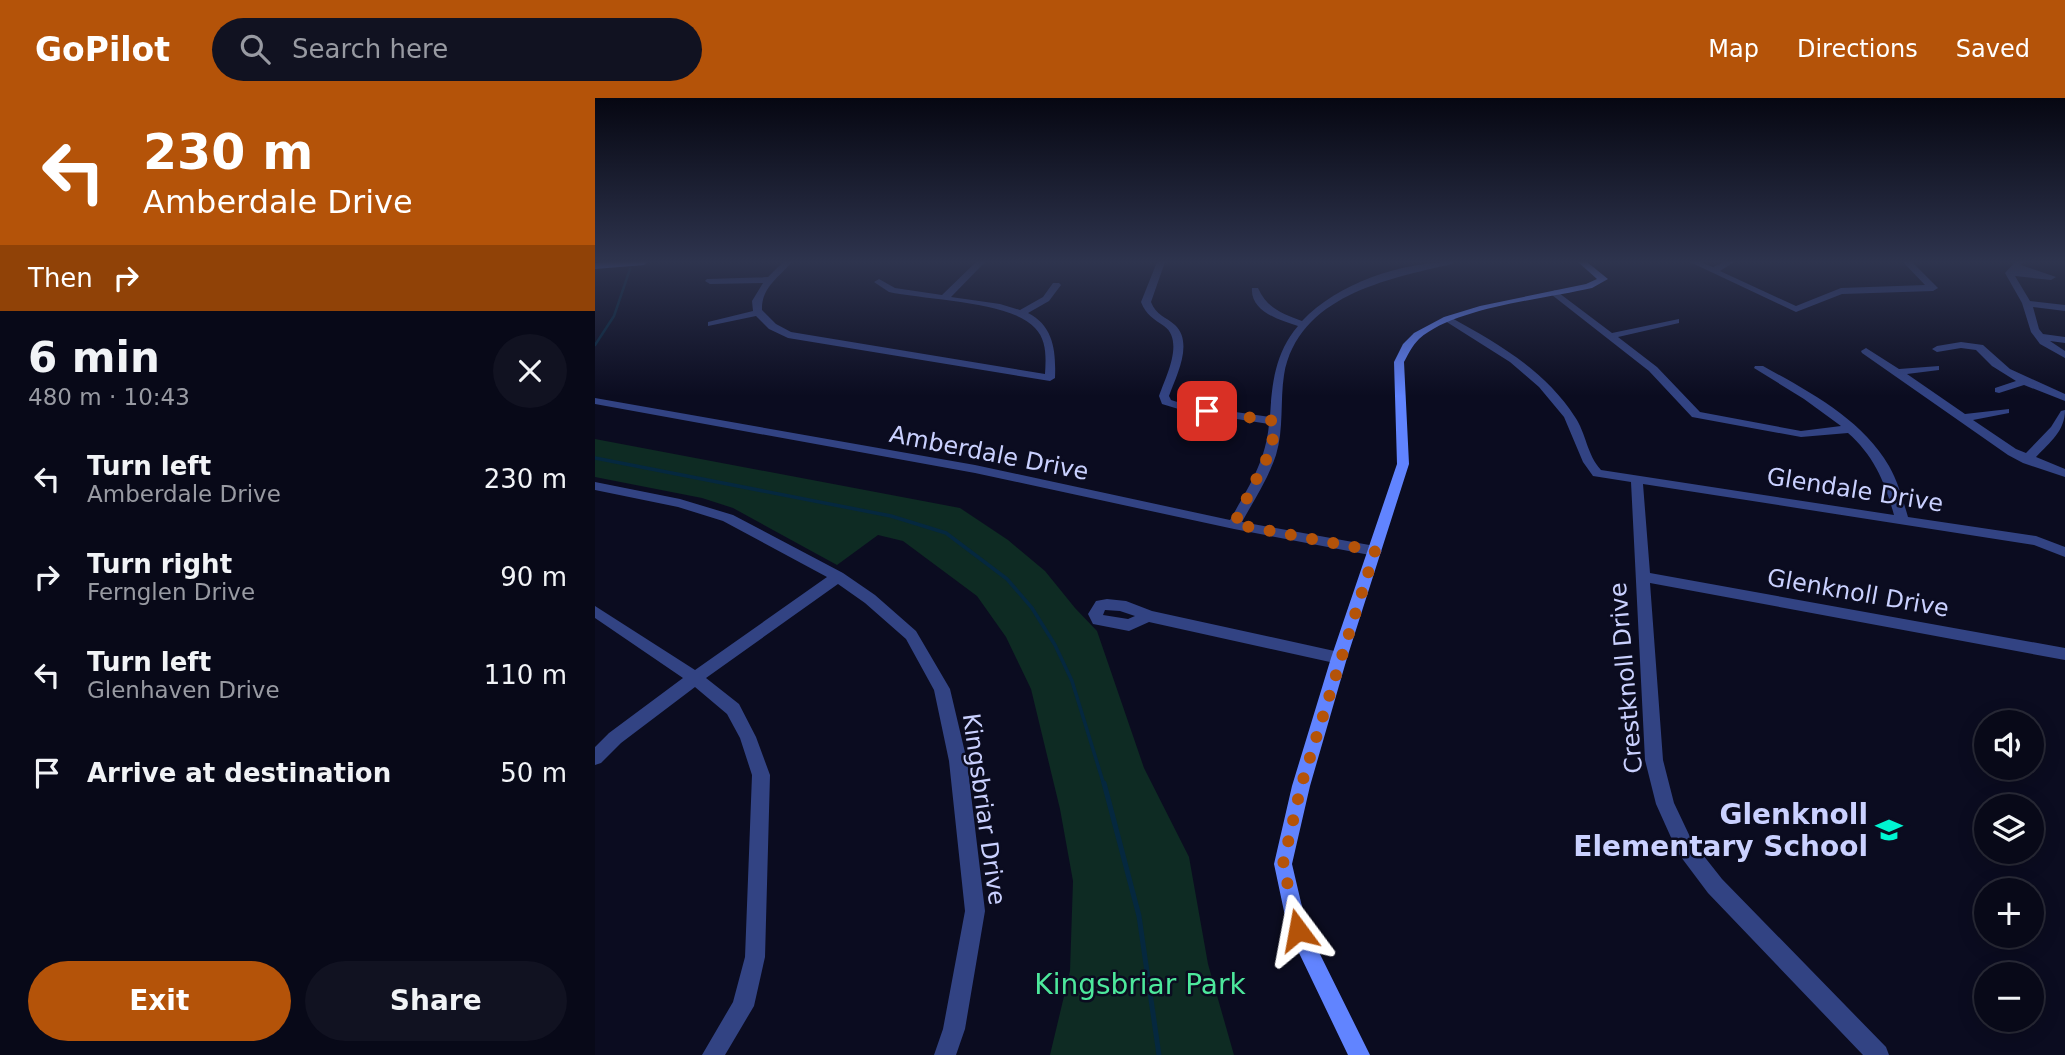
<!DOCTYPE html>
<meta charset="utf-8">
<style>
body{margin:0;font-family:"DejaVu Sans",sans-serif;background:#111221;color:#f1f3f6;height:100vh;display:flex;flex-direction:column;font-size:26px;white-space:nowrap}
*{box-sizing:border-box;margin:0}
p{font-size:23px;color:#989aa2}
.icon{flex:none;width:38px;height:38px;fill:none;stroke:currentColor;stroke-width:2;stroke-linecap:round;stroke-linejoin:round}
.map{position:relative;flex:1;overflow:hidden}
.panel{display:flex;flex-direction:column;background:#080918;width:595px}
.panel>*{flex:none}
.top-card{background:#b45309;color:#fff;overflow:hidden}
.fabs{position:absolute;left:1379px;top:612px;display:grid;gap:14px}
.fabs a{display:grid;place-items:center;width:70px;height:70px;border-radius:50%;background:#080918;box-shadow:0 4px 18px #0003,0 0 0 2px #292a37;font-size:35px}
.pin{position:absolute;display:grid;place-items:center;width:60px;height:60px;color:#fff;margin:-30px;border-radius:14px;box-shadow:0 4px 10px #0006}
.me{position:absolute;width:77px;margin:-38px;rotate:347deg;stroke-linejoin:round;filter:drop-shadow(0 0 5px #0008)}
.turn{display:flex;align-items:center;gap:24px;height:147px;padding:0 28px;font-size:32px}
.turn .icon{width:91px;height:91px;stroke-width:2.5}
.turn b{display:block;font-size:49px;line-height:60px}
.then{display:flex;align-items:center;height:66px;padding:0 28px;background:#0003;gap:14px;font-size:26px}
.round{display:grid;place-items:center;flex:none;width:74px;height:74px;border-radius:37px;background:#111221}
.overview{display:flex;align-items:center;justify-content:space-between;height:119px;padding:0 28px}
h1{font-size:42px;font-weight:700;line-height:52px}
.cta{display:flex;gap:14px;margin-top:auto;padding:14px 28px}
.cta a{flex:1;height:80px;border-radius:42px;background:#b45309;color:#fff;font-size:28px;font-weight:700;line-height:80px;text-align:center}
.cta a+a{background:#111221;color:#f1f3f6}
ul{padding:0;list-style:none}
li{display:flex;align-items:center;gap:21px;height:98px;padding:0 28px}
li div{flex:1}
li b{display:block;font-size:26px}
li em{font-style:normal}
header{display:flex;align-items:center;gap:42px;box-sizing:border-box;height:98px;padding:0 35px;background:#b45309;color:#fff}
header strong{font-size:33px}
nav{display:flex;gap:38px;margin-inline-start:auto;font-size:24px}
.search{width:490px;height:63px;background:#111221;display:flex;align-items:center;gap:18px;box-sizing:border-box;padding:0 24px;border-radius:38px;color:#989aa2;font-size:26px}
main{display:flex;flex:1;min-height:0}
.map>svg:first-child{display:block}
.green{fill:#0e2b23}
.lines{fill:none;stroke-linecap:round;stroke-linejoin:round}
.stream-far2{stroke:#05283f;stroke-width:2.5}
.stream-far1{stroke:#05283f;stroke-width:3.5}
.stream{stroke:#05283f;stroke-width:5}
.street{fill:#324383;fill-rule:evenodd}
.secondary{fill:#6184ff;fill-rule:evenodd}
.route{stroke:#b45309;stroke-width:12;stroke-dasharray:0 21.6}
.labels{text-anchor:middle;stroke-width:5;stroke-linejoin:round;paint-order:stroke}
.street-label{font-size:24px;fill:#cad1ff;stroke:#0b0c20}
.near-poi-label{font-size:28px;font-weight:bold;fill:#cad1ff;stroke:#0b0c20;text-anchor:end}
.near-park-label{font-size:28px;fill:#4de89c;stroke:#0b0c20}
</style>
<header>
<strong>GoPilot</strong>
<div class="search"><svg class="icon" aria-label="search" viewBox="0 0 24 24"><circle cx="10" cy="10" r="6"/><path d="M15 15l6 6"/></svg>Search here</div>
<nav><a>Map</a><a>Directions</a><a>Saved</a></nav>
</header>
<main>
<section class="panel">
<div class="top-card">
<div class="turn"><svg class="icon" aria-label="left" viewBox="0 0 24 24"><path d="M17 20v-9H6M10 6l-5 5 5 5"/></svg><div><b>230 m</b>Amberdale Drive</div></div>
<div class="then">Then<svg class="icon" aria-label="right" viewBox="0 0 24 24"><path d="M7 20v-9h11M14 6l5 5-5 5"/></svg></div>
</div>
<div class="overview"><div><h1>6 min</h1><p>480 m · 10:43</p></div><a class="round"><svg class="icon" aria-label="close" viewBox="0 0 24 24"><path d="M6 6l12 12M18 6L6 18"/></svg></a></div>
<ul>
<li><svg class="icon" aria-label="left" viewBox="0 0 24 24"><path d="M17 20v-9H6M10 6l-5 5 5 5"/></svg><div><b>Turn left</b><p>Amberdale Drive</p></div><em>230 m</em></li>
<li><svg class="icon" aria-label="right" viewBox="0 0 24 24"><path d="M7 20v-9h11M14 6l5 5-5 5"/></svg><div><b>Turn right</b><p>Fernglen Drive</p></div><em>90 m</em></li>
<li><svg class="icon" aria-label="left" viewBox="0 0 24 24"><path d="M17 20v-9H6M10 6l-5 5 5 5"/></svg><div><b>Turn left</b><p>Glenhaven Drive</p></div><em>110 m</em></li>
<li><svg class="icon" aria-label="arrive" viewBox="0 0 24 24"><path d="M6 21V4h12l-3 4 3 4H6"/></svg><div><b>Arrive at destination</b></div><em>50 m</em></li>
</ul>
<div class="cta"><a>Exit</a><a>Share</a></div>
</section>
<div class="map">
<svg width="1470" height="957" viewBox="0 0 1470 957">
<rect width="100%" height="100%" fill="#0b0c20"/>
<polygon class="green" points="0,341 365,410 413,442 450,473 480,510 502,533 549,670 594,759 613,866 639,957 455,957 475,873 478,783 465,711 436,591 411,539 382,498 308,443 283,437 242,467 138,410 107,400 0,379"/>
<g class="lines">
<polyline class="stream-far2" points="0,247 19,218 35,171"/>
<polyline class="stream-far1" points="0,360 296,418 351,435 412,481 437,510 460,547 477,583 509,687"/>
<polyline class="stream" points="509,685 544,818 564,957"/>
<g class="street">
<path d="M 188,164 L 197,164 C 184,179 166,190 167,212 L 181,226 L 196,234 L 450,276 C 451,260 452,242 440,230 C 416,203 330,202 294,194 L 279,184 L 284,181 L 300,190 L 347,197 L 381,164 L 390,164 L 356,199 L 405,206 L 425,212 L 448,199 L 458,185 L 464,185 L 466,187 L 454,203 L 433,215 C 459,228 461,254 460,280 L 455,283 L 193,240 L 174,231 L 161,218 L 113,228 L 113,224 L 158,213 L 157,203 L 168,185 L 115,186 L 110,183 L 112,181 L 173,179 Z"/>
<path d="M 562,164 L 570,164 L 556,204 C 561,217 571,219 580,227 C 599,245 581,278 574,298 L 576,302 L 592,307 L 675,319 C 677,285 680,255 703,228 C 684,222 655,213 657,190 L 663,190 C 672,210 687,216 707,223 C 743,185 806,164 858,164 L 857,166 C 792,181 703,198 689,277 C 685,303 689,331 681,357 C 673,381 659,402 647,424 L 780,448 L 787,453 L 785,456 L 780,458 L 639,431 L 380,375 L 0,306 L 0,300 L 380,367 L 635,422 C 653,390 671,363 674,326 L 590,313 L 567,306 L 564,298 C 570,280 590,243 569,228 C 559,221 551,217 546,204 Z"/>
<polygon points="1095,164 1105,164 1118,169 1129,164 1139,164 1125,173 1201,208 1246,190 1330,187 1308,164 1317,164 1343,190 1338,193 1247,196 1201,214"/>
<polygon points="1420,164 1428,164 1426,167 1461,179 1456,182 1420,178 1435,203 1470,207 1470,213 1438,209 1444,231 1448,236 1470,239 1470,245 1455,243 1470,253 1470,260 1445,246 1436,234 1427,205 1410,175"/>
<path d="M 960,192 L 1017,235 L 1084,221 L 1084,225 L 1023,239 L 1062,269 L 1105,314 L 1206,333 L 1246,328 L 1209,301 L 1159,270 L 1160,268 L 1168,268 C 1213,293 1267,321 1294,368 C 1303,384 1308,402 1313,419 L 1441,438 L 1470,449 L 1470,459 L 1439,447 L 1048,386 L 1055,475 L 1470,550 L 1470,562 L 1055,485 L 1068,662 L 1079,705 L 1097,743 L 1127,781 L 1291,949 L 1294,957 L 1268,957 L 1113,795 L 1083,755 L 1061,706 L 1050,662 L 1036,384 L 998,378 L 988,364 L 969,319 L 944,289 L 915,264 L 847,221 L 855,219 C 902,245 950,272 980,319 C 991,335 992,357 1006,372 L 1299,417 C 1290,384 1279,358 1253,335 L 1206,339 L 1097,319 L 1054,273 L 957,197 L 955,195 Z"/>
<polygon points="1366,244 1388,247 1415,271 1470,296 1470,303 1429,287 1404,295 1400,294 1400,290 1421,283 1397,268 1381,252 1366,250 1342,254 1337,251 1342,248"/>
<path d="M 1271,250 L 1304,271 L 1344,268 L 1344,272 L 1312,276 L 1370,316 L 1414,311 L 1414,315 L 1378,322 L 1421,351 L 1431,355 L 1456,329 L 1466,313 L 1470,312 C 1470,333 1455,344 1441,359 L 1470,371 L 1470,379 L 1428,365 L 1413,357 L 1267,255 L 1266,253 Z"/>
<polygon points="0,384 85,401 138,417 248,475 280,497 321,533 355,591 372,663 390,813 370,931 361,957 339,957 348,931 370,813 354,663 339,592 311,541 270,505 243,486 111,580 144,606 161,639 175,677 170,859 159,908 130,957 107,957 138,904 150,859 157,677 145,640 132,616 100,589 26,645 6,665 0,667 0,649 14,635 88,580 0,520 0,508 100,572 232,479 128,423 83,409 0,392"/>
<path d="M 512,501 L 531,503 L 557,513 L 744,554 L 749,556 L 752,560 L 749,564 L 744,566 L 554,524 L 534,533 L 498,526 L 493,516 L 501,503 ZM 510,512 L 525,513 L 540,518 L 533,521 L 508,517 Z"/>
</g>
<g class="secondary">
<polygon points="10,164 53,164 49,167 0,171 0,165"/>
<path d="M 983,164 L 992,164 L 1013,181 L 997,190 C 950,201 860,209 824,241 C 817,248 814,255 809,264 L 814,366 L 752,560 L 715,688 L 697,766 L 712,830 L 775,957 L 753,957 L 693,832 L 679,766 L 697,688 L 736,560 L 802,366 L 799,264 L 808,246 L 819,235 L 849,219 L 885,208 L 991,186 L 1002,181 Z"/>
</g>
</g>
<linearGradient id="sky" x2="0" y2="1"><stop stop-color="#060712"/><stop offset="0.55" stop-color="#2e344e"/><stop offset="1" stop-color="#2e344e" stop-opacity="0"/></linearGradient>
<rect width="1470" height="298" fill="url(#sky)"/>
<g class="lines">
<polyline class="route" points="612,313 679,323 677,350 639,426 780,453 706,688 688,766 703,832"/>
</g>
<defs>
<g id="school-bare" transform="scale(2.1)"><path d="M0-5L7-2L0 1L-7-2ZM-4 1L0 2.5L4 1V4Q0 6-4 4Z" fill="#00f5d2" stroke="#0b0c20" stroke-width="2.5" paint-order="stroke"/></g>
</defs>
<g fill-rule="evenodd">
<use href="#school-bare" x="1294" y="732"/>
</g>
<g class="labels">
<g class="street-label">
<text transform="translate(394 355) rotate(11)" y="8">Amberdale Drive</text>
<text transform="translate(1260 392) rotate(9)" y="8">Glendale Drive</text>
<text transform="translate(1263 495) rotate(10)" y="8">Glenknoll Drive</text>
<text transform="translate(1031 580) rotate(-95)" y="8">Crestknoll Drive</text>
<text transform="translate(389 711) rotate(82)" y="8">Kingsbriar Drive</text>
</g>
<g class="near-poi-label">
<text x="1273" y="726">Glenknoll<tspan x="1273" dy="32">Elementary School</tspan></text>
</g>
<g class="near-park-label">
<text x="545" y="896">Kingsbriar Park</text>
</g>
</g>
</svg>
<div class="fabs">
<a><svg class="icon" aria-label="sound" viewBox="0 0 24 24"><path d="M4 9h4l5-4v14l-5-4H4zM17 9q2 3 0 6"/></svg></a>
<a><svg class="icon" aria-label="layers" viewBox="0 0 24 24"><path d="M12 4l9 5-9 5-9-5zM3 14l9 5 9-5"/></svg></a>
<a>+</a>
<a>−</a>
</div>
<div class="pin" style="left:612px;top:313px;background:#d93025"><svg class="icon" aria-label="arrive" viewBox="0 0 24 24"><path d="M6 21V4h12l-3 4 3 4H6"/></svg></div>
<svg class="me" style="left:703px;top:832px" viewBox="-20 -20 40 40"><path d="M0-17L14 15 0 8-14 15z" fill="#b45309" stroke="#fff" stroke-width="4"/></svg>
</div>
</main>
